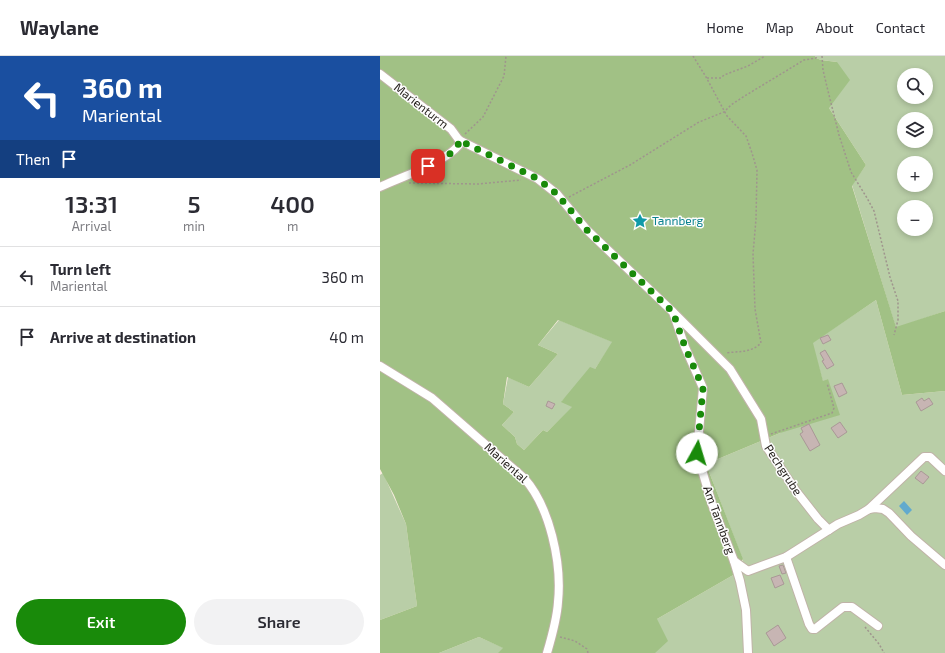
<!DOCTYPE html>
<meta charset="utf-8">
<style>
body{margin:0;font-family:"Exo 2",sans-serif;background:#f2f2f3;color:#2b2b33;height:100vh;display:flex;flex-direction:column;font-size:15px;white-space:nowrap}
*{box-sizing:border-box;margin:0}
p{font-size:13px;color:#7c7c81}
.icon{flex:none;width:22px;height:22px;fill:none;stroke:currentColor;stroke-width:2;stroke-linecap:round;stroke-linejoin:round}
.map{position:relative;flex:1;overflow:hidden}
.details{display:flex;flex-direction:column;background:#fff;width:380px}
.details>*{flex:none}
.banner{background:#1a4fa0;color:#fff;overflow:hidden}
.controls{position:absolute;left:517px;top:12px;display:grid;gap:8px}
.controls a{display:grid;place-items:center;width:36px;height:36px;border-radius:50%;background:#fff;box-shadow:0 2px 6px #0003;font-size:20px}
.pin{position:absolute;display:grid;place-items:center;width:34px;height:34px;color:#fff;margin:-17px;border-radius:8px;box-shadow:0 2px 6px #0006}
.me{position:absolute;width:44px;margin:-22px;rotate:6deg;stroke-linejoin:round;filter:drop-shadow(0 0 3px #0008)}
.turn{display:flex;align-items:center;gap:14px;height:84px;padding:0 16px;font-size:18px}
.turn .icon{width:52px;height:52px;stroke-width:2.5}
.turn b{display:block;font-size:28px;line-height:34px}
.then{display:flex;align-items:center;height:38px;padding:0 16px;background:#0003;gap:8px;font-size:15px}
.eta{display:flex;justify-content:space-evenly;align-items:center;height:68px;text-align:center}
.eta b{font-size:24px;font-weight:600;line-height:28px}
.button{display:flex;gap:8px;margin-top:auto;padding:8px 16px}
.button a{flex:1;height:46px;border-radius:24px;background:#198a0a;color:#fff;font-size:16px;font-weight:600;line-height:46px;text-align:center}
.button a+a{background:#f2f2f3;color:#2b2b33}
ul{padding:0;list-style:none}
li{display:flex;align-items:center;gap:12px;height:60px;padding:0 16px;border-top:1px solid #e1e1e2}
li div{flex:1}
li b{display:block;font-size:15px}
li em{font-style:normal}
header{display:flex;align-items:center;gap:24px;box-sizing:border-box;height:56px;padding:0 20px;background:#fff;border-bottom:1px solid #e1e1e2}
header strong{font-size:19px}
nav{display:flex;gap:22px;margin-inline-start:auto;font-size:14px}
main{display:flex;flex:1;min-height:0}
.map>svg:first-child{display:block}
.green{fill:#b9cea7;fill-rule:evenodd}
.forest{fill:#a1c185;fill-rule:evenodd}
.water{fill:#62aace}
.building{fill:#c7b5b3;stroke:#a99896}
.lines{fill:none;stroke-linecap:round;stroke-linejoin:round}
.minor-casing{stroke:#c0b3a8;stroke-width:10}
.path{stroke:#9f958d;stroke-width:1.5;stroke-dasharray:2 2;stroke-linecap:butt}
.minor{stroke:#fff;stroke-width:8}
.route{stroke:#198a0a;stroke-width:7;stroke-dasharray:0 12.6}
.labels{text-anchor:middle;stroke-width:3;stroke-linejoin:round;paint-order:stroke}
.street-label{font-size:12px;fill:#231e1a;stroke:#fdfdfd}
.culture-label{font-size:12px;fill:#0d838f;stroke:#fdfdfd;text-anchor:start}
</style>
<header>
<strong>Waylane</strong>
<nav><a>Home</a><a>Map</a><a>About</a><a>Contact</a></nav>
</header>
<main>
<section class="details">
<div class="banner">
<div class="turn"><svg class="icon" aria-label="left" viewBox="0 0 24 24"><path d="M17 20v-9H6M10 6l-5 5 5 5"/></svg><div><b>360 m</b>Mariental</div></div>
<div class="then">Then<svg class="icon" aria-label="arrive" viewBox="0 0 24 24"><path d="M6 21V4h12l-3 4 3 4H6"/></svg></div>
</div>
<div class="eta">
<div><b>13:31</b><p>Arrival</p></div>
<div><b>5</b><p>min</p></div>
<div><b>400</b><p>m</p></div>
</div>
<ul>
<li><svg class="icon" aria-label="left" viewBox="0 0 24 24"><path d="M17 20v-9H6M10 6l-5 5 5 5"/></svg><div><b>Turn left</b><p>Mariental</p></div><em>360 m</em></li>
<li><svg class="icon" aria-label="arrive" viewBox="0 0 24 24"><path d="M6 21V4h12l-3 4 3 4H6"/></svg><div><b>Arrive at destination</b></div><em>40 m</em></li>
</ul>
<div class="button"><a>Exit</a><a>Share</a></div>
</section>
<div class="map">
<svg width="565" height="597" viewBox="0 0 565 597">
<rect width="100%" height="100%" fill="#fbeee2"/>
<g class="green">
<path d="M 435,0 L 565,0 L 565,255 L 516,272 L 472,129 L 486,109 L 449,52 L 457,6 L 441,4 L 436,2 ZM 524,19 L 546,19 L 546,41 L 524,41 ZM 524,63 L 546,63 L 546,85 L 524,85 ZM 524,107 L 546,107 L 546,129 L 524,129 ZM 524,151 L 546,151 L 546,173 L 524,173 Z"/>
<polygon points="496,244 522,339 565,335 565,597 275,597 277,563 355,518 363,504 326,408 400,377 448,323 443,326 432,287"/>
<polygon points="179,264 233,286 215,313 182,345 193,351 167,376 163,374 144,394 137,388 135,381 122,369 134,356 123,348 128,321 149,331 178,298 158,289"/>
<polygon points="3,417 26,468 37,550 0,564 0,419"/>
<polygon points="99,581 124,592 121,597 59,597"/>
</g>
<path class="forest" d="M 0,0 L 435,0 L 436,2 L 441,4 L 457,6 L 470,24 L 449,52 L 486,109 L 472,130 L 516,271 L 565,255 L 565,335 L 522,339 L 496,244 L 433,287 L 443,325 L 448,323 L 460,359 L 400,377 L 326,408 L 363,503 L 355,518 L 277,563 L 288,585 L 275,597 L 118,597 L 123,592 L 99,581 L 59,597 L 0,597 L 0,564 L 37,550 L 26,468 L 14,439 L 0,413 ZM 178,264 L 232,286 L 215,313 L 210,311 L 181,346 L 192,351 L 167,376 L 163,374 L 144,394 L 137,388 L 135,381 L 122,369 L 134,356 L 123,348 L 127,321 L 149,331 L 178,298 L 158,289 Z"/>
<polygon class="water" points="524,445 532,454 527,459 519,450"/>
<g class="building">
<polygon points="448,279 451,284 443,288 440,282"/>
<polygon points="445,294 454,309 447,313 442,305 444,304 440,297"/>
<polygon points="462,327 467,337 459,341 454,330"/>
<polygon points="542,342 544,345 549,342 553,348 541,355 536,346"/>
<polygon points="168,345 175,348 172,353 166,350"/>
<polygon points="460,366 467,376 458,382 451,372"/>
<polygon points="429,368 440,389 430,395 420,378 423,376 421,372"/>
<polygon points="541,415 549,421 543,428 535,422"/>
<polygon points="403,509 406,517 402,518 399,510"/>
<polygon points="400,519 404,528 395,532 391,522"/>
<polygon points="398,569 406,582 394,590 386,577"/>
</g>
<g class="lines">
<g class="minor-casing">
<g id="minor">
<polyline points="0,18 71,73 79,84"/>
<polyline points="79,84 158,123 177,138 207,174 293,256 305,291 323,332 317,397 332,448 354,505 360,525 366,554 368,597"/>
<path d="M 0,131 C 23,120 63,108 79,89 L 79,84"/>
<polyline points="295,258 350,313 381,363 386,390 416,435 438,463 449,474"/>
<path d="M 0,310 L 52,342 L 144,422 C 170,451 182,507 178,546 C 177,563 172,580 167,597"/>
<polyline points="489,453 544,401 550,401 565,415"/>
<polyline points="406,501 429,568 432,573 435,573 463,551 472,551 498,570"/>
<polyline points="354,505 368,515 406,501 458,468 479,459 489,453 495,452 503,453 509,457 531,480 565,509"/>
</g>
</g>
<g class="path">
<path d="M 313,0 L 326,21 L 347,60 L 366,80 L 372,97 L 377,114 L 376,163 L 373,198 L 375,253 L 381,287 C 371,297 359,295 346,297"/>
<polyline points="442,0 443,14 448,35 459,79 471,116 487,142 494,155 510,221 518,245 518,264 514,279"/>
<polyline points="327,22 341,22 344,19 368,10 385,0"/>
<polyline points="85,78 103,61 124,20 126,0"/>
<polyline points="29,127 98,128 141,124"/>
<polyline points="189,141 250,109 319,66 344,56 351,49 363,41 424,4 436,2 437,0"/>
<polyline points="391,378 452,357 454,352 447,327"/>
<polyline points="485,571 499,588 504,597"/>
<polyline points="180,581 195,585 207,593 208,597"/>
</g>
<use href="#minor" class="minor"/>
</g>
<g class="lines">
<path class="route" d="M 48,110 C 57,106 80,95 79,84 L 158,123 L 177,138 L 207,174 L 293,256 L 305,291 L 323,332 L 317,397"/>
</g>
<defs>
<g id="sight-bare" transform="scale(1.2)"><path d="M0-6L1.8-2.2L6-1.7L2.9 1.2L3.7 5.4L0 3.3L-3.7 5.4L-2.9 1.2L-6-1.7L-1.8-2.2Z" fill="#0f9aa8" stroke="#fdfdfd" stroke-width="2.5" paint-order="stroke"/></g>
</defs>
<g fill-rule="evenodd">
<use href="#sight-bare" x="260" y="165"/>
</g>
<g class="labels">
<g class="street-label">
<text transform="translate(41 50) rotate(38)" y="4">Marienturm</text>
<text transform="translate(126 407) rotate(42)" y="4">Mariental</text>
<text transform="translate(403 414) rotate(57)" y="4">Pechgrube</text>
<text transform="translate(339 464) rotate(70)" y="4">Am Tannberg</text>
</g>
<g class="culture-label">
<text x="272" y="169">Tannberg</text>
</g>
</g>
</svg>
<div class="controls">
<a><svg class="icon" aria-label="search" viewBox="0 0 24 24"><circle cx="10" cy="10" r="6"/><path d="M15 15l6 6"/></svg></a>
<a><svg class="icon" aria-label="layers" viewBox="0 0 24 24"><path d="M12 4l9 5-9 5-9-5zM3 14l9 5 9-5"/></svg></a>
<a>+</a>
<a>−</a>
</div>
<div class="pin" style="left:48px;top:110px;background:#d93025"><svg class="icon" aria-label="arrive" viewBox="0 0 24 24"><path d="M6 21V4h12l-3 4 3 4H6"/></svg></div>
<svg class="me" style="left:317px;top:397px" viewBox="-20 -20 40 40"><circle r="19" fill="#fff"/><path d="M0-13L10 11 0 6-10 11z" fill="#198a0a"/></svg>
</div>
</main>
